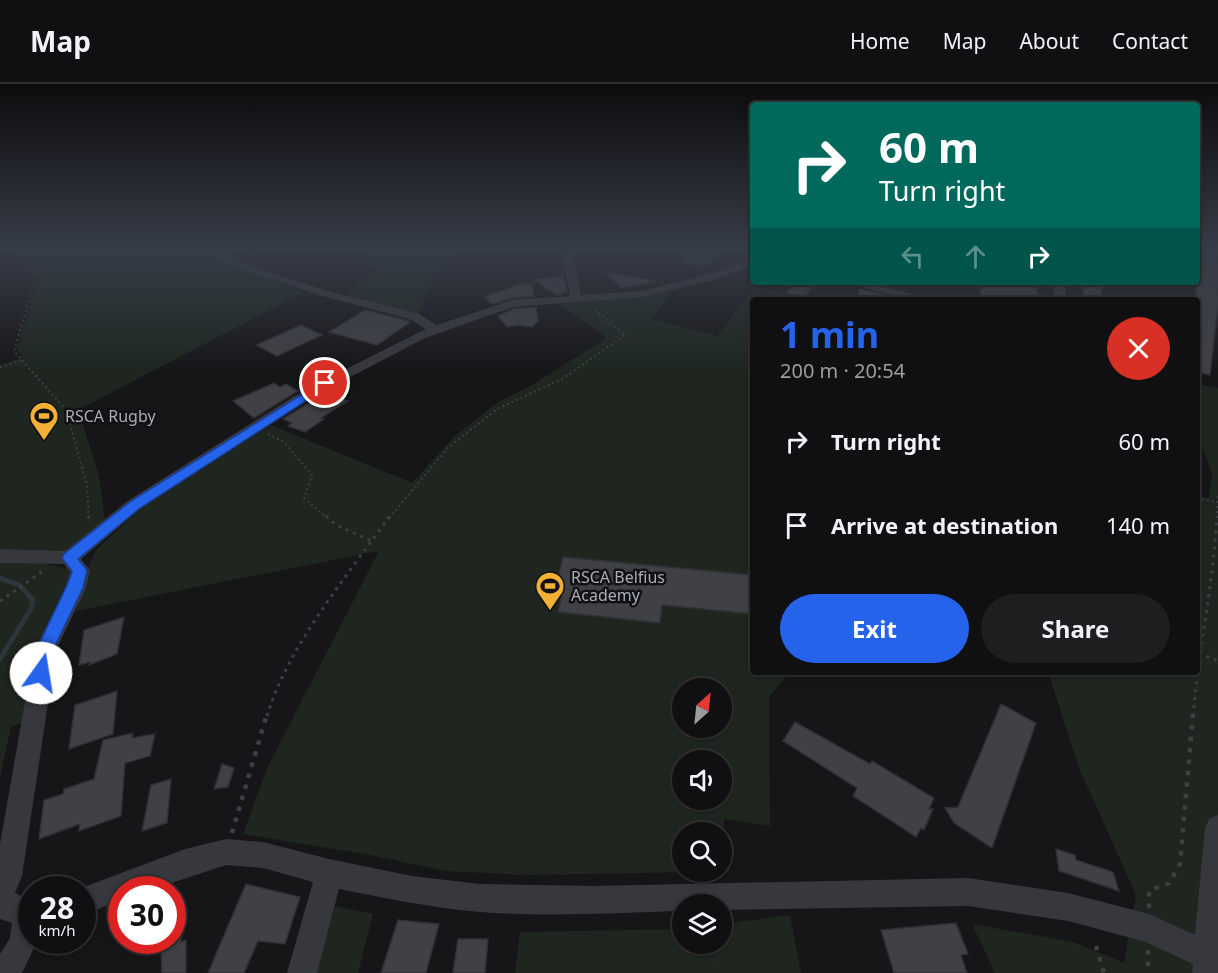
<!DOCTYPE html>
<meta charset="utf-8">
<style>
body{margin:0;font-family:"Noto Sans",sans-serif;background:#1e1e20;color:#f1f3f6;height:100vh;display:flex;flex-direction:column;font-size:22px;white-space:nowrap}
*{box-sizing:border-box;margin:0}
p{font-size:20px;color:#9c9d9f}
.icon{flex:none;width:33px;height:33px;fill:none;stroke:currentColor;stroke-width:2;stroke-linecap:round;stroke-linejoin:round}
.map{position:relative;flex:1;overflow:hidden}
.details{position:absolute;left:750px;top:213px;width:450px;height:378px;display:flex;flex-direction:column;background:#101012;border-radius:6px;box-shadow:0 3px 9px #0003,0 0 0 2px #303032}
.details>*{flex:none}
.top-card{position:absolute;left:750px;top:18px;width:450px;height:183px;border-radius:6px;box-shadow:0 3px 9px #0003,0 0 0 2px #303032;background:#00695c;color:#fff;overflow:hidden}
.needle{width:39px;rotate:27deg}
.tools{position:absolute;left:672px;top:594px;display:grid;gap:12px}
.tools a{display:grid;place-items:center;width:60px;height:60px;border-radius:50%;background:#101012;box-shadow:0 3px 9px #0003,0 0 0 2px #303032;font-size:30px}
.speed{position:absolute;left:18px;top:792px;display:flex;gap:12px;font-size:30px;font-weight:700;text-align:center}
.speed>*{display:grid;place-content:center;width:78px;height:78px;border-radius:50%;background:#101012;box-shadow:0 3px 9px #0003,0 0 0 2px #303032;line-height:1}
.speed small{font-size:15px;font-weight:400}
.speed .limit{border:9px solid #d22;background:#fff;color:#111}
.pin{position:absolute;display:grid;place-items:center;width:51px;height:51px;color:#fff;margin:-26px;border:3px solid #fff;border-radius:50%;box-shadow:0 2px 6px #0007}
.me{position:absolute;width:66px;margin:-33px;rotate:13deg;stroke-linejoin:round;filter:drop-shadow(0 0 4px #0008)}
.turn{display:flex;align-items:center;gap:21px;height:126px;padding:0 30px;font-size:27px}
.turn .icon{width:78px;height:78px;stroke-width:2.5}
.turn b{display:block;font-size:42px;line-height:51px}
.lanes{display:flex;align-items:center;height:57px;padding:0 30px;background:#0003;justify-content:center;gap:30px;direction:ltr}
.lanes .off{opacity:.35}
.round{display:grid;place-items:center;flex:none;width:63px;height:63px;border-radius:32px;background:#1e1e20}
.summary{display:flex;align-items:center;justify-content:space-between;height:102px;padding:0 30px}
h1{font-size:36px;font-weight:700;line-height:45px;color:#2563eb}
.primary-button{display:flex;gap:12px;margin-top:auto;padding:12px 30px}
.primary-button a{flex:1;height:69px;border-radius:36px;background:#2563eb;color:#fff;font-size:24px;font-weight:700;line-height:69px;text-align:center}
.primary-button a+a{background:#1e1e20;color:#f1f3f6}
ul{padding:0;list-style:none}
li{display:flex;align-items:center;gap:18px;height:84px;padding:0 30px}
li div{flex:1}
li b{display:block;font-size:22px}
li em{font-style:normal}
header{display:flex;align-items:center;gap:36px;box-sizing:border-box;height:84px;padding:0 30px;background:#101012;border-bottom:2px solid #303032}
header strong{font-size:28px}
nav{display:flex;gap:33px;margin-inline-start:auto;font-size:21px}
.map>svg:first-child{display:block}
.green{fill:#1e261f;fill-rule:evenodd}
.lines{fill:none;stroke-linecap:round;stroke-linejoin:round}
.stream{stroke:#2c353c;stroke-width:5}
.building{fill:#404145;stroke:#303034;stroke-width:1.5}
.path-far2{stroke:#3d3f44;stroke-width:2;stroke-dasharray:2 3;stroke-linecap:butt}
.path-far1{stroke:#3d3f44;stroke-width:3;stroke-dasharray:3 5;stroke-linecap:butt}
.path{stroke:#3d3f44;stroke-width:4.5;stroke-dasharray:4.5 7;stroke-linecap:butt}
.minor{fill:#37383d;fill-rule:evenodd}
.route{fill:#2563eb;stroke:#184099;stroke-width:1.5}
.labels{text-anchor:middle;stroke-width:5;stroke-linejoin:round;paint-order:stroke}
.poi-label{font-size:16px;fill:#a8adb8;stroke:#111113;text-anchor:start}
</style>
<header>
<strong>Map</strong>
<nav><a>Home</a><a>Map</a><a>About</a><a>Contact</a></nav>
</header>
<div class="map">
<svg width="1218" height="889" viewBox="0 0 1218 889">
<rect width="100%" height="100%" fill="#161618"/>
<g class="green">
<polygon points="22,164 202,164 228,180 304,208 78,326 99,391 105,437 64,468 0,466 0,281 22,274 17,265 38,194 20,168"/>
<polygon points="380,164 460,164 439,180 418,232 345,211 376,185 364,180"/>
<path d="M 755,202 L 812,216 L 753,216 L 753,588 L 790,588 L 769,613 L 770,742 L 724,735 L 723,785 L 722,748 L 682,748 L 682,788 L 694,788 L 528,791 L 446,787 L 365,770 L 243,750 L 268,682 L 379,467 L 76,527 L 89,481 L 96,466 L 141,424 L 271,341 L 412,399 L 454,353 L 498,318 L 530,302 L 607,254 L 559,220 L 671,207 L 653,235 L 717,252 ZM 682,604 L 722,604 L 722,644 L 682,644 ZM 682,676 L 722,676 L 722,716 L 682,716 Z"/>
<polygon points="1197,300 1218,304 1218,889 995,889 972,840 1073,858 1124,879 1136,811 1079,684 1048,588 1197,588 1197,413 1209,414 1212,389 1200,357 1197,357"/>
<polygon points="0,478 39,478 69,485 70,493 22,639 11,643 0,693"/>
<polygon points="335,822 373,830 358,889 316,889"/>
<polygon points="790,831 801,889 515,889 520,848 682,845 682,860 722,860 722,840"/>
</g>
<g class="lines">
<polyline class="stream" points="0,494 19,501 33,516 31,525 0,575"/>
</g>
<g class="building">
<polygon points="694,164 725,164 705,182 686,179 685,168 693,169"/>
<polygon points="1197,164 1218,164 1218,219 1210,291 1197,288 1196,204 1200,181 1197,180"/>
<polygon points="606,188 655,197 655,198 621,204"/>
<polygon points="563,193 567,207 557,211 533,195"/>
<polygon points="796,198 813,203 804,213 786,209"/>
<polygon points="982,198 1033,198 1040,216 980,216"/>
<polygon points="1083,198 1102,198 1101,216 1083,216"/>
<polygon points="524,199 532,201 534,212 512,214 493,220 486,215 488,214 485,212"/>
<polygon points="859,205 899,214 858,216"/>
<polygon points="536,223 538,237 532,243 518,241 507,243 498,232 513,225"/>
<polygon points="365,226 408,237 410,238 377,261 329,248"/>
<polygon points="301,241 322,251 277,272 256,261"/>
<polygon points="274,299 280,303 286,300 298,307 254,334 233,317"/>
<polygon points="325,309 348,317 321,334 324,335 305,348 288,342 292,339 283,335"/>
<polygon points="563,473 753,491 753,530 662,521 660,539 558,528 562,510 554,509"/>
<polygon points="124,533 117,570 89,581 90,578 79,581 84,546"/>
<polygon points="117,607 113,650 69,665 75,621"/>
<polygon points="1001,620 1036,639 992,764 954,739 945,724 958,723"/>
<polygon points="795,638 870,680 872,677 934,714 929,725 933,725 924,746 921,744 916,753 853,712 857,704 783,657"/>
<polygon points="133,649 132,654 155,650 150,672 125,679 121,732 79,747 80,740 39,755 44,716 63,710 64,705 94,695 103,656"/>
<polygon points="222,680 234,684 228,703 214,705"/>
<polygon points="171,695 167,739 142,747 151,701"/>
<polygon points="1056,765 1075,771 1076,776 1113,788 1119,807 1059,787"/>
<polygon points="246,800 300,813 285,860 258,857 244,889 208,889"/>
<polygon points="398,836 439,840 426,889 381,889"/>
<polygon points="956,839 968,870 961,871 967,889 894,889 881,846"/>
<polygon points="181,854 181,858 186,856 186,889 162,889 161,867 167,865 167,860"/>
<polygon points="458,855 488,855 485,889 453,889"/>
</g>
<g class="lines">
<g class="path-far2">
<polyline points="19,164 18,171 36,193 14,267 66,326 87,401 89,434"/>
<polyline points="0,283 22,276"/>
<polyline points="268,350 284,358 312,391 304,414 327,434"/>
<polyline points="1197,414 1217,418"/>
<polyline points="389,434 448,364 497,325 562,295 625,251 592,224"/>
<polyline points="1217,434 1218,409"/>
</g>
<g class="path-far1">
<polyline points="88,432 91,437"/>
<polyline points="326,432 336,441 372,457"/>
<polyline points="0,517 43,487"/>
<polyline points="1199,569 1218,577"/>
<path d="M 267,632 C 287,564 348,490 390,432"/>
<path d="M 1193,632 C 1199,565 1213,499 1217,432"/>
</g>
<g class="path">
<polyline points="232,749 267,630"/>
<polyline points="1149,824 1149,807 1169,799 1180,780 1193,630"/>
<polyline points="1096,862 1104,889"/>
<polyline points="1148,866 1148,889"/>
</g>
<g class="minor">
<polygon points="199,164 213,164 233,176 327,207 417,229 437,241 512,216 570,212 561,164 571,164 581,211 642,207 701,192 753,175 753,182 709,197 642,213 513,223 425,254 314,312 141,424 81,475 90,486 86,504 56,566 22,792 15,809 32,818 32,856 38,856 22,889 0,889 0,870 10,854 12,839 0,835 0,760 34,566 66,504 70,488 64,480 0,479 0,465 65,467 129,416 304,306 426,245 409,235 319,211 225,180"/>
<polygon points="840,198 862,198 938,216 915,216"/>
<polygon points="1054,198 1066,198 1065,216 1053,216"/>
<path d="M 1218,731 L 1218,889 L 1192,889 L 1193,880 L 1146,858 L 1068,837 L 968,822 L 722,826 L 722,820 L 682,820 L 682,827 C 615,829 547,833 480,828 C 432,824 385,814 339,805 L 317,889 L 287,889 L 313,798 L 263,784 L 226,781 L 150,806 L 122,806 L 122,816 L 82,831 L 82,806 L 76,806 L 185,765 L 226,755 L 263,758 L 329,775 L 412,792 L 480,800 L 594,802 L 968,794 L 1068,809 L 1149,830 L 1195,851 L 1205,744 L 1209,735 Z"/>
</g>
</g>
<linearGradient id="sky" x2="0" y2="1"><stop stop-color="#0c0c0d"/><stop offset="0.57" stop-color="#363c48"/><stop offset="1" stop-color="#363c48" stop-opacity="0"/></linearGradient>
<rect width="1218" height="289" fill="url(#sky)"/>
<path class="route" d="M 325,296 L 331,299 L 329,302 L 140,424 L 78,475 L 87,486 L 83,504 L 53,566 L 47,594 L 35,594 C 25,572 66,513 72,487 L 62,474 L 64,470 L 131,417 Z"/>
<defs>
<g id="stadium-pin" transform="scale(1.5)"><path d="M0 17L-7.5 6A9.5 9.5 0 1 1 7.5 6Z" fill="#f2b134" stroke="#111113"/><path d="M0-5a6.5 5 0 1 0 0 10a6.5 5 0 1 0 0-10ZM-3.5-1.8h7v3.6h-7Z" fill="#111"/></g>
</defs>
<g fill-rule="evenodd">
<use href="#stadium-pin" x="44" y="332"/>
<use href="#stadium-pin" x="550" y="502"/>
</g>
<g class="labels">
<g class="poi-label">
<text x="65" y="338">RSCA Rugby</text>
<text x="571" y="499">RSCA Belfius<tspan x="571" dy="18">Academy</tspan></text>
</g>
</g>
</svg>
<div class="tools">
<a><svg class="needle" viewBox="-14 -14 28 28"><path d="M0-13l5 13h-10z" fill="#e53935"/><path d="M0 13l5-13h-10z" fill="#9c9d9f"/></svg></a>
<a><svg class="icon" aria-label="sound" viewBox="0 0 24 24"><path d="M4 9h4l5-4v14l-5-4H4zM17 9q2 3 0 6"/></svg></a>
<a><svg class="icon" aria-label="search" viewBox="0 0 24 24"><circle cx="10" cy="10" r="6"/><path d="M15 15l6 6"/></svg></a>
<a><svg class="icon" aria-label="layers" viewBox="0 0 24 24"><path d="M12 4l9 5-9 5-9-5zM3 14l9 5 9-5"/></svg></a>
</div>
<div class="speed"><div>28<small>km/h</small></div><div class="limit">30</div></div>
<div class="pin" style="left:325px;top:299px;background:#d93025"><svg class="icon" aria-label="arrive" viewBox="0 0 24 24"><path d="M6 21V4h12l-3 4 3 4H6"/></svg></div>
<svg class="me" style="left:41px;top:589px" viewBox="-20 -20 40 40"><circle r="19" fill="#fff"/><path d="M0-13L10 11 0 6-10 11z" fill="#2563eb"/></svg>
<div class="top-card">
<div class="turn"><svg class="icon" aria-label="right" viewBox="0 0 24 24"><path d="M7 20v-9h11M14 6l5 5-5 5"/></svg><div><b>60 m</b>Turn right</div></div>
<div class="lanes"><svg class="icon off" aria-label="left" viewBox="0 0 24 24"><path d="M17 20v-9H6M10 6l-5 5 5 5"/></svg><svg class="icon off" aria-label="ahead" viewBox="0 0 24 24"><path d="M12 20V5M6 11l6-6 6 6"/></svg><svg class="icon" aria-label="right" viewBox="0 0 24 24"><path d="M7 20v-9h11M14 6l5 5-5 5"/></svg></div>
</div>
<section class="details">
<div class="summary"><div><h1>1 min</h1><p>200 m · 20:54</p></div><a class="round" style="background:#d93025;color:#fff"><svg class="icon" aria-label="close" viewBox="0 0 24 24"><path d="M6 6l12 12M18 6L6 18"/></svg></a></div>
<ul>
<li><svg class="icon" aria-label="right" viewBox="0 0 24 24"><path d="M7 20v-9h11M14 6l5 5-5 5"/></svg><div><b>Turn right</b></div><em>60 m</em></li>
<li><svg class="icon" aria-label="arrive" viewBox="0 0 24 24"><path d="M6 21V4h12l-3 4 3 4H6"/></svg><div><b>Arrive at destination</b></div><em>140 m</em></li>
</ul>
<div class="primary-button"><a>Exit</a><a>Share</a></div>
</section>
</div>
